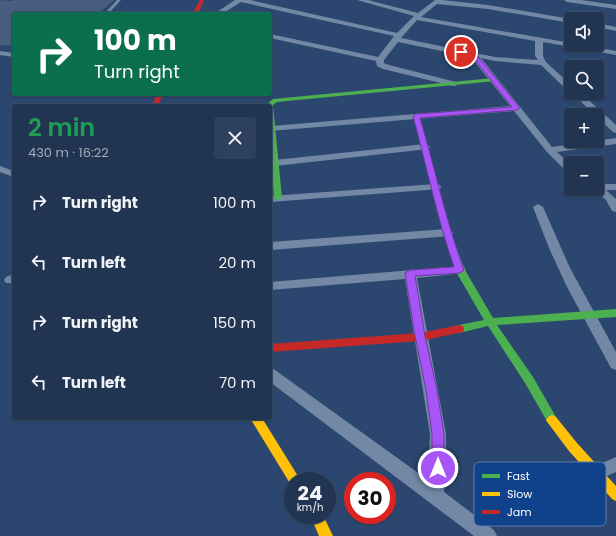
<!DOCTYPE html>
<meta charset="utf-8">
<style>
body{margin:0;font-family:Poppins,sans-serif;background:#2d405d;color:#f1f3f6;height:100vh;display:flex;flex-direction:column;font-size:15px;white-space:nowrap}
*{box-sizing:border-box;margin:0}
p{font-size:13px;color:#a2abb8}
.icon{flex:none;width:22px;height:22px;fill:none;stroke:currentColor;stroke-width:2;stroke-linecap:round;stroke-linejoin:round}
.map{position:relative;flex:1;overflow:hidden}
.details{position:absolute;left:12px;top:104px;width:260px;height:316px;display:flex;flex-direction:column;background:#213553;border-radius:4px;box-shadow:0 1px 3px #0004,0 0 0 1px #3e506a}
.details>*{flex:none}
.top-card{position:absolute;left:12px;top:12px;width:260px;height:84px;border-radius:4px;box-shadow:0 1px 3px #0004,0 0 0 1px #3e506a;background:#0b6e4f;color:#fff;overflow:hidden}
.tools{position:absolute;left:564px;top:12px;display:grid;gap:8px}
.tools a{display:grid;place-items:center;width:40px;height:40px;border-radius:4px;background:#213553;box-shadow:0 1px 3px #0004,0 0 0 1px #3e506a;font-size:20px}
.speed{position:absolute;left:284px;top:472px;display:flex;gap:8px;font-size:20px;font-weight:700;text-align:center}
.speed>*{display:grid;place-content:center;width:52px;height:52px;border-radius:50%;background:#213553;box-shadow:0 1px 3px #0004,0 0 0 1px #3e506a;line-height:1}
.speed small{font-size:10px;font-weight:400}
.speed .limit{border:6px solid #d22;background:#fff;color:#111}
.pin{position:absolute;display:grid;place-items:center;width:34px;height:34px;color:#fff;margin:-17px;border:2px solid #fff;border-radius:50%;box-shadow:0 1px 4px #0007}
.me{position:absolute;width:44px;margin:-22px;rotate:0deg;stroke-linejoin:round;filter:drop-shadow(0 0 3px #0008)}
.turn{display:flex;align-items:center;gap:14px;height:84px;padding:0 16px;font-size:18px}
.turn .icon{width:52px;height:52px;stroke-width:2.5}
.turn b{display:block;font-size:28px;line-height:34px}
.round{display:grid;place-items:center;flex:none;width:42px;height:42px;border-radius:4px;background:#2d405d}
.overview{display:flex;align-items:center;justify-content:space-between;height:68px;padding:0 16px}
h1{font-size:24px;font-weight:600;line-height:30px;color:#1e9e55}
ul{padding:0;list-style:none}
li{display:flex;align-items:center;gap:12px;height:60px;padding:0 16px}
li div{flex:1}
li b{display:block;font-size:15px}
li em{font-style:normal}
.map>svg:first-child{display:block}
.building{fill:#475e7e}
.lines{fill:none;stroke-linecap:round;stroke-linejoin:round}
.lane{fill:#7388a4;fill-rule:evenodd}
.street{fill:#7388a4;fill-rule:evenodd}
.fast{fill:#4caf50;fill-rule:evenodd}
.slow{fill:#ffc107;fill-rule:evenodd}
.jam{fill:#c62828;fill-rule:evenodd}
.route{fill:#a855f7;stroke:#6d37a1}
.key{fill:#10428b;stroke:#587bae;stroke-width:1}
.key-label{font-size:11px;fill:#fff}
</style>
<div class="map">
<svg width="616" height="536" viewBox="0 0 616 536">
<rect width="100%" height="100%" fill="#2c476f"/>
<polygon class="building" points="0,0 12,1 14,0 114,0 98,14 14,14 14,46 0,45"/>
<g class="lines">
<polygon class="lane" points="117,0 121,0 108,14 104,14"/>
<g class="street">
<path d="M 235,0 L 250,0 L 397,33 L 414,16 L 357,0 L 368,0 L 418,13 L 435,0 L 442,0 L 488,5 L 571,19 L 571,23 L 488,9 L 437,4 L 421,17 L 571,43 L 571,45 L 583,45 L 616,51 L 616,55 L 543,42 L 543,56 L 546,62 L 571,85 L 571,91 L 568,91 L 541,65 L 495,61 L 481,58 L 552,147 L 616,138 L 616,144 L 557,152 L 571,165 L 571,173 L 567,172 L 547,152 L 514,111 L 270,131 L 270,127 L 272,126 L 510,106 L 471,57 L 398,42 L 384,60 L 384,63 L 389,65 L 456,82 L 457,84 L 456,86 L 453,86 L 383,69 L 377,66 L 376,61 L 270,38 L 270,34 L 378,57 L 394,36 L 241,2 L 222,14 L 214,14 ZM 417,20 L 535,41 L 535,56 L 538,60 L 495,57 L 401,38 Z"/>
<polygon points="564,0 581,0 616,5 616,9 567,2"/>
<polygon points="597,23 616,27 616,31 597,27"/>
<polygon points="0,51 14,53 14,57 0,55"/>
<polygon points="572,93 581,93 616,125 616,133 613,132 597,117 597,115 595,115"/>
<polygon points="425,144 428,145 430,147 428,149 275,166 270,163 275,160"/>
<polygon points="0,166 14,171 14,177 0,172"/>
<polygon points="436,184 440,185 441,187 440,189 270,202 270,196"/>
<polygon points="597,184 616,184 616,190 606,190 616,199 616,212 612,211 606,200 593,189 597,189"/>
<polygon points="538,204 543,207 570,268 616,352 616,370 611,368 567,287 549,248 533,207"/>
<polygon points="447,229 451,230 453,233 451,236 270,250 270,242"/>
<polygon points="460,266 464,267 466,270 464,273 417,278 446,434 446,468 444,492 494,530 497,536 474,536 270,382 270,368 275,370 428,480 430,434 405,279 270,290 270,282"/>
<polygon points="14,274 14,283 6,283 4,280 6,277"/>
<polygon points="616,457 616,472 597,480 591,478 589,473 591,468"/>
</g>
<g class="fast">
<polygon points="494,78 496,79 496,81 277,102 273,105 282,198 278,200 274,198 270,146 270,106 267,106 267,104 273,99"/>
<polygon points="416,114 419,116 451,233 465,270 493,318 616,309 616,317 497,325 533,377 556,417 558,420 556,423 552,425 548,423 525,383 488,326 459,333 455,332 454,329 455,326 459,325 484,320 455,270 443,233 413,116"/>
</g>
<g class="slow">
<polygon points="552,415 556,417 577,443 616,486 616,501 612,499 569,451 548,423 546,420 548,417"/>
<polygon points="250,418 262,418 301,481 293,481 293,486 291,485"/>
<polygon points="310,515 323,515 333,536 319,536"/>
</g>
<g class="jam">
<polygon points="200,0 204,0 198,14 192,14"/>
<polygon points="157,94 163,94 158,106 152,106"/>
<polygon points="459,325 463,326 464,329 463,332 420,341 270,352 270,344 420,333"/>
</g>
</g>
<path class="route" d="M 459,51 L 476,54 L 520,108 L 517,110 L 420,118 C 435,169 446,221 464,270 L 460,273 L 415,276 L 425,336 L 437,390 L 444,434 L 444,468 L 443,472 L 438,473 L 434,472 L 432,468 L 432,434 L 426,390 L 415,336 L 405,273 L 410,270 L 454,267 C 437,218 427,167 413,116 L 416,114 L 512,107 L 472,56 L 459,54 Z"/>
<rect x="474" y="462" width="132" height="64" rx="6" class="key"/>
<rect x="482" y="474" width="18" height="4" fill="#4caf50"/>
<rect x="482" y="492" width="18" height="4" fill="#ffc107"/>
<rect x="482" y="510" width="18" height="4" fill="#c62828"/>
<g class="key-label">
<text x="507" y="480">Fast</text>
<text x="507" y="498">Slow</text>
<text x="507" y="516">Jam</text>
</g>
</svg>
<div class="tools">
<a><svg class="icon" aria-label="sound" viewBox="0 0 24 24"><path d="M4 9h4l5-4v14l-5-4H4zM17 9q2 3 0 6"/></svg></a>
<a><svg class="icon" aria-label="search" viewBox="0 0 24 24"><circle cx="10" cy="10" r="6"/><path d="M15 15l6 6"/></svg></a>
<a>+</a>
<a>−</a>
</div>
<div class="speed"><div>24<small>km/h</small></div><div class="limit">30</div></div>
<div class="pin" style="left:461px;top:52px;background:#d93025"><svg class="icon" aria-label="arrive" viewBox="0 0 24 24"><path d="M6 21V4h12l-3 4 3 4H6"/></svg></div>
<svg class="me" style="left:438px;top:468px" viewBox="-20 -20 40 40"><circle r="17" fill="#a855f7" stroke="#fff" stroke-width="3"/><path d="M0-11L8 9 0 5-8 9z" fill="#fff"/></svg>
<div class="top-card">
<div class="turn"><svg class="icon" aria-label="right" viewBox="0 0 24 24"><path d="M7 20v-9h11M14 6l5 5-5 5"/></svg><div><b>100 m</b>Turn right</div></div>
</div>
<section class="details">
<div class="overview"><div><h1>2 min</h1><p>430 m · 16:22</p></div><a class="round"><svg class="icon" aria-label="close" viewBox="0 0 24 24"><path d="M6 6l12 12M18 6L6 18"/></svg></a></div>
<ul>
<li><svg class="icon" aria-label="right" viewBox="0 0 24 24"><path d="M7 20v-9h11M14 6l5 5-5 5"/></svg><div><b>Turn right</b></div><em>100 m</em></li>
<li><svg class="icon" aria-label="left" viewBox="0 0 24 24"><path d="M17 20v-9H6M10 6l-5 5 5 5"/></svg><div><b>Turn left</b></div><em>20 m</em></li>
<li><svg class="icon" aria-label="right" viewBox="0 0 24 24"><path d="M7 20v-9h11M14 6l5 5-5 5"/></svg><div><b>Turn right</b></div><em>150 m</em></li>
<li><svg class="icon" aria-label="left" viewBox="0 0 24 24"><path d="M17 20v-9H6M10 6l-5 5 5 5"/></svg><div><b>Turn left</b></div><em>70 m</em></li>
</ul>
</section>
</div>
